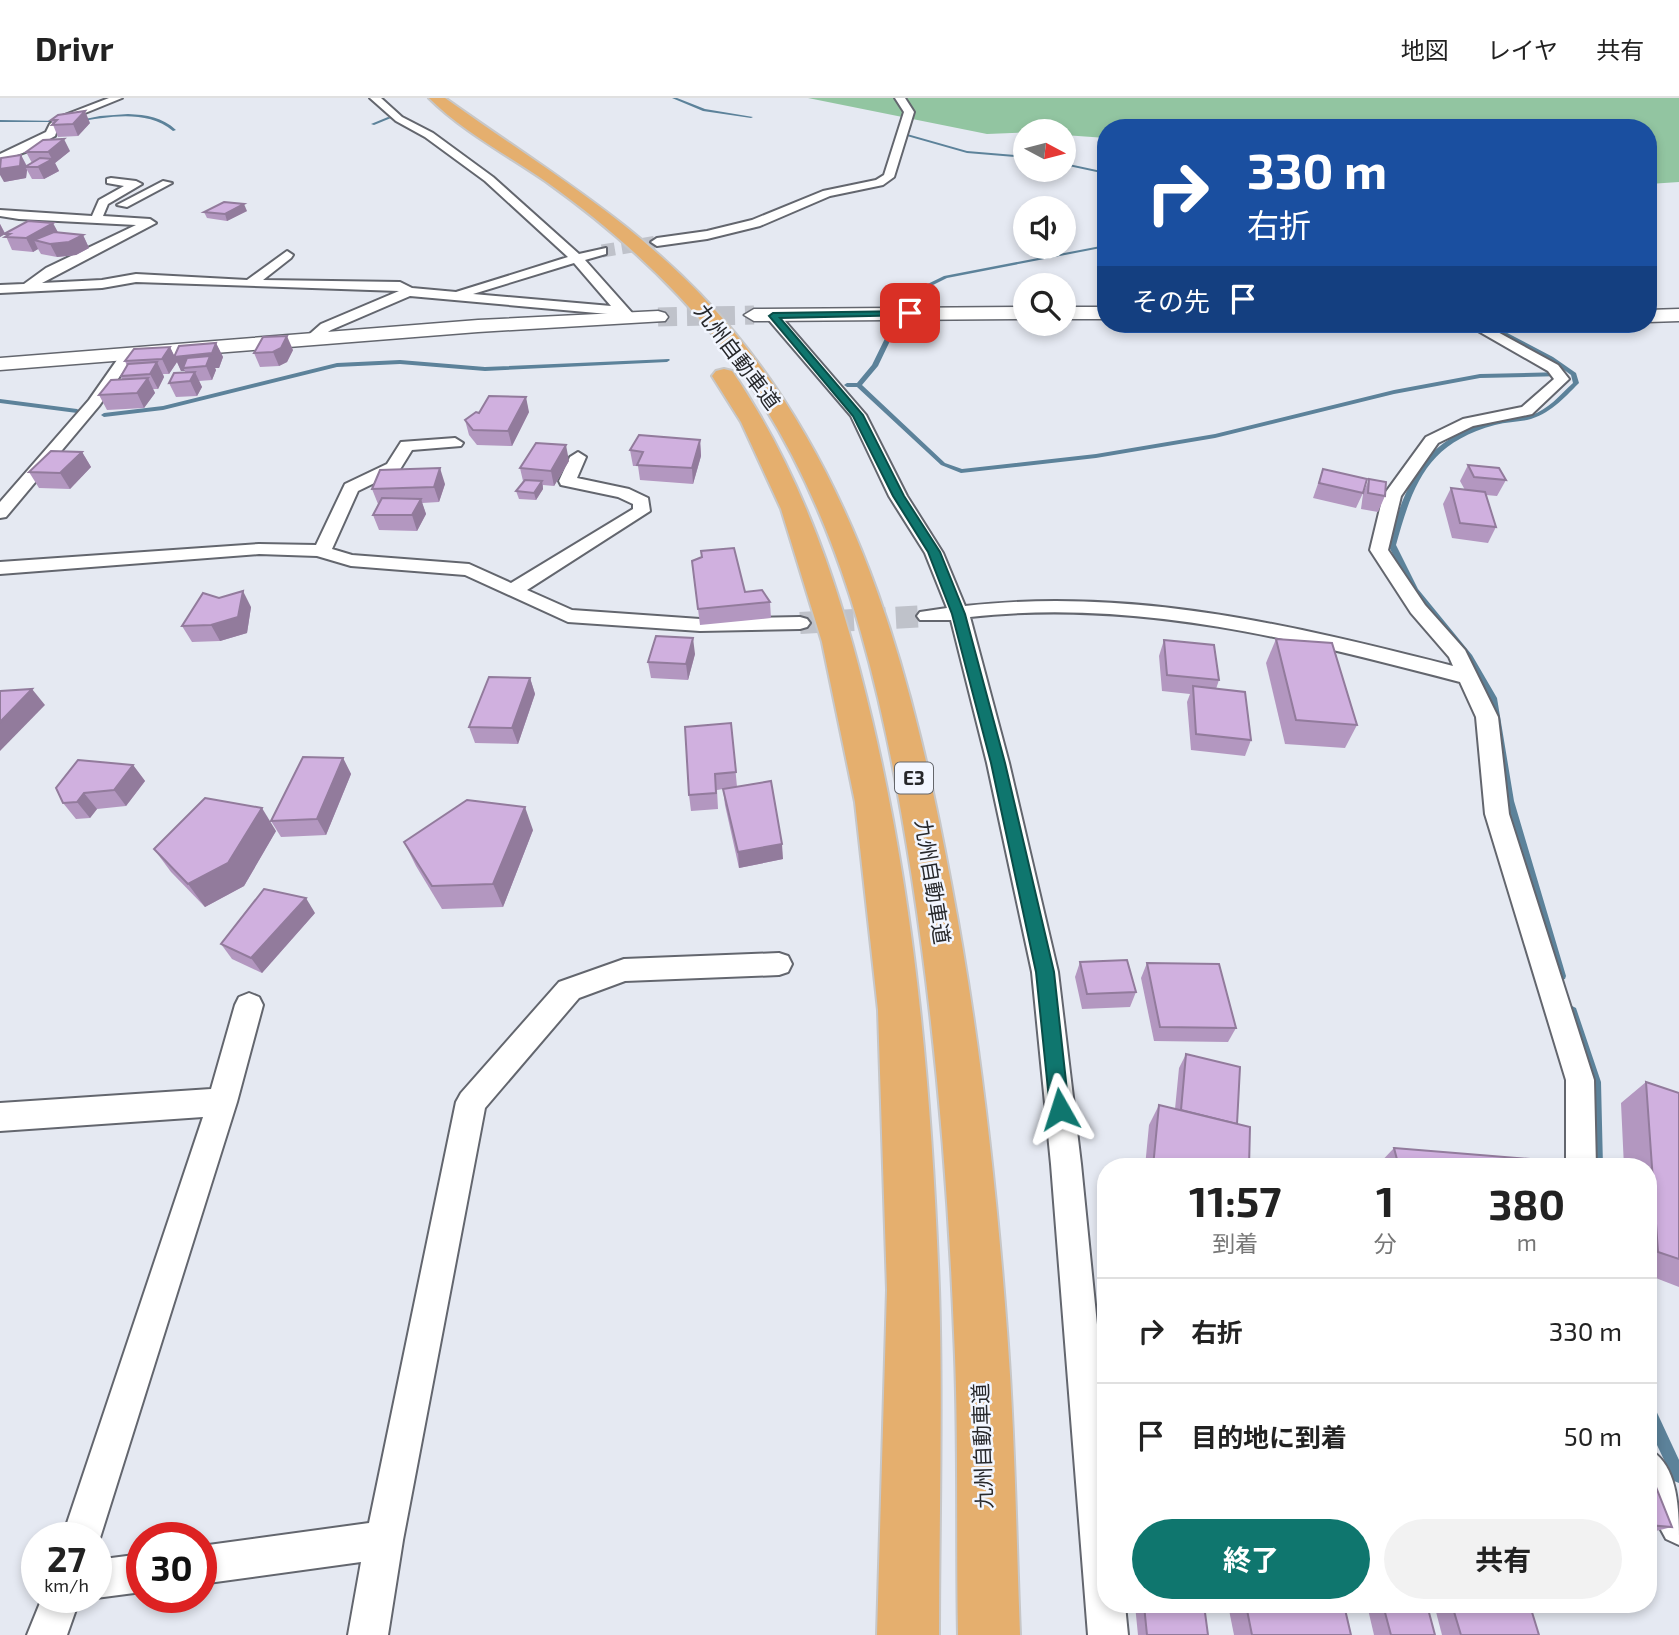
<!DOCTYPE html>
<html lang="ja">
<meta charset="utf-8">
<style>
body{margin:0;font-family:"Exo 2","Noto Sans JP",sans-serif;background:#f2f2f2;color:#222;height:100vh;display:flex;flex-direction:column;font-size:26px;white-space:nowrap}
*{box-sizing:border-box;margin:0}
p{font-size:23px;color:#767676}
.icon{flex:none;width:38px;height:38px;fill:none;stroke:currentColor;stroke-width:2;stroke-linecap:round;stroke-linejoin:round}
.map{position:relative;flex:1;overflow:hidden}
.side{position:absolute;left:1097px;top:1060px;width:560px;height:455px;display:flex;flex-direction:column;background:#fff;border-radius:28px;box-shadow:0 4px 10px #0003}
.side>*{flex:none}
.banner{position:absolute;left:1097px;top:21px;width:560px;height:214px;border-radius:28px;box-shadow:0 4px 10px #0003;background:#1a4fa0;color:#fff;overflow:hidden}
.needle{width:46px;rotate:97deg}
.buttons{position:absolute;left:1013px;top:21px;display:grid;gap:14px}
.buttons a{display:grid;place-items:center;width:63px;height:63px;border-radius:50%;background:#fff;box-shadow:0 4px 10px #0003;font-size:35px}
.speed{position:absolute;left:21px;top:1424px;display:flex;gap:14px;font-size:35px;font-weight:700;text-align:center}
.speed>*{display:grid;place-content:center;width:91px;height:91px;border-radius:50%;background:#fff;box-shadow:0 4px 10px #0003;line-height:1}
.speed small{font-size:18px;font-weight:400}
.speed .limit{border:10px solid #d22;background:#fff;color:#111}
.pin{position:absolute;display:grid;place-items:center;width:60px;height:60px;color:#fff;margin:-30px;border-radius:14px;box-shadow:0 4px 10px #0006}
.me{position:absolute;width:77px;margin:-38px;rotate:354deg;stroke-linejoin:round;filter:drop-shadow(0 0 5px #0008)}
.turn{display:flex;align-items:center;gap:24px;height:147px;padding:0 35px;font-size:32px}
.turn .icon{width:91px;height:91px;stroke-width:2.5}
.turn b{display:block;font-size:49px;line-height:60px}
.then{display:flex;align-items:center;height:66px;padding:0 35px;background:#0003;gap:14px;font-size:26px}
.eta{display:flex;justify-content:space-evenly;align-items:center;height:119px;text-align:center}
.eta b{font-size:42px;font-weight:700;line-height:49px}
.action{display:flex;gap:14px;margin-top:auto;padding:14px 35px}
.action a{flex:1;height:80px;border-radius:42px;background:#0f766e;color:#fff;font-size:28px;font-weight:700;line-height:80px;text-align:center}
.action a+a{background:#f2f2f2;color:#222}
ul{padding:0;list-style:none}
li{display:flex;align-items:center;gap:21px;height:105px;padding:0 35px;border-top:2px solid #e0e0e0}
li div{flex:1}
li b{display:block;font-size:26px}
li em{font-style:normal}
header{display:flex;align-items:center;gap:42px;box-sizing:border-box;height:98px;padding:0 35px;background:#fff;border-bottom:2px solid #e0e0e0}
header strong{font-size:33px}
nav{display:flex;gap:38px;margin-inline-start:auto;font-size:24px}
.map>svg:first-child{display:block}
.forest{fill:#92c5a1}
.lines{fill:none;stroke-linecap:round;stroke-linejoin:round}
.stream{fill:#5c829a;fill-rule:evenodd}
.street-tunnel-far1{stroke:#bfc2ca;stroke-width:13;stroke-dasharray:13 7;stroke-linecap:butt}
.street-tunnel{stroke:#bfc2ca;stroke-width:22;stroke-dasharray:22 10;stroke-linecap:butt}
.secondary-tunnel{stroke:#bfc2ca;stroke-width:19;stroke-dasharray:19 10;stroke-linecap:butt}
.street-casing{stroke:#63666e;stroke-width:4}
.secondary-casing{stroke:#63666e;stroke-width:3}
.highway-casing{stroke:#c7c7c8;stroke-width:4}
.street{fill:#fff;fill-rule:evenodd}
.secondary{fill:#fff;fill-rule:evenodd}
.highway{fill:#e5af6e;fill-rule:evenodd}
.wall{fill:#b397c0}
.shaded-wall{fill:#927b9c}
.building{fill:#d0b0df;stroke:#927b9c;stroke-width:2}
.route{fill:#0f766e;stroke:#0a4d48;stroke-width:2}
.labels{text-anchor:middle;stroke-width:5;stroke-linejoin:round;paint-order:stroke}
.shield{fill:#f2f6ff;stroke:#64666b;stroke-width:2}
.shield-label{font-size:19px;font-weight:bold;fill:#27282b}
.street-label{font-size:21px;fill:#27282b;stroke:#f2f6ff}
</style>
<header>
<strong>Drivr</strong>
<nav><a>地図</a><a>レイヤ</a><a>共有</a></nav>
</header>
<div class="map">
<svg width="1679" height="1537" viewBox="0 0 1679 1537">
<rect width="100%" height="100%" fill="#e5e9f2"/>
<path class="forest" d="M 808,0 L 1679,0 L 1679,84 L 1649,86 L 1648,30 C 1603,30 1558,29 1513,26 C 1455,23 1392,18 1335,30 L 1106,30 L 1106,40 L 1064,37 L 1064,33 L 987,36 Z"/>
<g class="lines">
<g class="stream">
<polygon points="672,0 677,0 705,11 753,19 751,20 703,13"/>
<path d="M 128,16 C 147,17 162,19 176,32 L 173,33 C 146,11 108,19 77,24 L 75,23 L 100,18 Z"/>
<polygon points="388,19 391,20 374,27 371,26"/>
<polygon points="0,22 62,23 64,24 0,24"/>
<polygon points="907,36 967,53 1026,58 1026,60 967,55 907,38"/>
<polygon points="1064,65 1106,74 1106,76 1064,67"/>
<polygon points="1106,147 1106,149 947,180 911,198 906,209 901,208 907,196 944,178"/>
<polygon points="897,220 900,222 878,268 862,287 945,365 962,371 1096,356 1215,336 1394,292 1480,276 1563,274 1566,276 1563,278 1480,280 1394,296 1215,340 1096,360 961,375 941,367 857,289 847,289 844,287 847,285 857,285 872,267 894,222"/>
<path d="M 1483,226 L 1490,226 L 1553,259 L 1576,275 L 1579,285 C 1564,300 1549,317 1527,322 C 1517,324 1506,324 1495,327 C 1428,345 1413,385 1396,447 L 1418,491 L 1472,557 L 1497,600 L 1514,703 L 1566,878 L 1565,881 L 1561,882 L 1557,881 L 1556,878 L 1504,703 L 1489,600 L 1466,560 L 1411,492 L 1388,447 C 1407,383 1423,341 1493,323 C 1506,320 1519,321 1531,317 C 1548,312 1560,297 1573,285 L 1571,277 L 1549,261 Z"/>
<polygon points="669,261 670,262 667,264 485,273 400,266 337,269 163,312 104,319 101,317 104,315 163,308 337,265 400,262 485,269"/>
<polygon points="0,301 77,311 80,313 77,315 0,305"/>
<polygon points="1572,908 1576,910 1577,913 1601,984 1603,1069 1591,1069 1589,984 1567,913 1568,910"/>
<polygon points="1648,1304 1653,1306 1679,1362 1679,1385 1674,1383 1648,1328"/>
</g>
<polyline class="street-tunnel-far1" points="602,153 657,144"/>
<polyline class="street-tunnel" points="800,525 927,518"/>
<polyline class="secondary-tunnel" points="658,219 754,217"/>
<g class="street-casing">
<g id="street">
<polygon points="109,0 122,0 63,24 58,29 55,38 28,53 0,63 0,56 46,34 50,26 57,20"/>
<path d="M 370,0 L 381,0 L 402,19 L 433,35 L 493,79 L 579,156 L 606,150 L 606,156 L 585,162 L 634,217 L 634,223 L 624,223 L 619,217 L 410,198 L 331,232 L 311,245 L 304,241 L 321,226 L 399,193 L 136,184 L 102,190 L 0,195 L 0,187 L 24,186 L 46,170 L 136,127 L 19,121 L 0,118 L 0,112 L 92,118 L 99,102 L 124,88 L 107,85 L 107,81 L 111,80 L 136,83 L 142,86 L 108,106 L 103,118 L 150,121 L 156,125 L 42,185 L 102,182 L 136,176 L 247,182 L 287,153 L 293,157 L 291,160 L 263,182 L 400,184 L 412,190 L 456,194 L 568,159 L 485,83 L 425,39 L 396,23 ZM 574,165 L 611,208 L 473,196 Z"/>
<polygon points="895,0 905,0 914,14 894,79 883,87 830,98 760,128 707,141 657,148 651,144 657,140 707,133 752,122 823,93 876,82 884,77 904,14"/>
<polygon points="163,83 172,85 127,109 117,107"/>
<path d="M 773,214 L 778,215 L 866,317 L 907,398 L 943,455 L 965,508 C 1133,489 1292,527 1453,568 L 1449,559 L 1411,515 L 1370,452 L 1383,398 L 1426,339 L 1463,321 L 1522,309 L 1554,281 L 1548,273 L 1466,226 L 1483,226 L 1558,267 L 1569,281 L 1532,316 L 1473,328 L 1438,345 L 1401,398 L 1388,452 L 1425,507 L 1465,552 L 1498,619 L 1509,716 L 1594,982 L 1596,1069 L 1566,1069 L 1566,982 L 1485,716 L 1476,619 L 1460,584 C 1299,542 1137,500 970,519 L 1009,665 L 1058,874 L 1081,1066 L 1106,1317 L 1106,1507 L 1125,1507 L 1128,1537 L 1088,1537 L 1051,1066 L 1032,874 L 987,665 L 951,522 L 920,522 L 917,518 L 920,514 L 947,510 L 925,455 L 889,398 L 851,318 L 768,221 L 768,215 Z"/>
<polygon points="129,251 136,255 99,308 6,419 0,420 0,404 89,302 124,252"/>
<polygon points="455,340 463,345 461,348 412,352 399,373 358,393 332,451 352,457 469,466 511,485 633,411 633,406 618,399 561,387 559,383 570,359 578,354 586,359 577,380 629,391 648,400 650,413 527,492 572,512 700,521 800,519 807,521 810,525 807,529 800,531 700,533 568,524 465,477 351,468 317,458 259,456 0,476 0,464 259,446 316,447 345,386 387,366 401,344"/>
<polygon points="779,855 788,858 792,866 788,874 779,877 625,883 579,900 485,1010 403,1442 388,1537 348,1537 361,1464 201,1486 201,1448 369,1425 456,1004 461,995 559,884 624,861"/>
<polygon points="249,895 259,899 263,907 237,1004 100,1440 96,1449 96,1440 62,1440 203,1019 0,1033 0,1005 211,991 235,907 239,899"/>
<path d="M 1648,1351 C 1679,1366 1679,1414 1679,1447 L 1666,1441 L 1648,1408 Z"/>
<polygon points="142,1456 142,1494 96,1500 95,1500 96,1462"/>
<polygon points="42,1500 80,1500 67,1537 27,1537"/>
</g>
</g>
<g class="secondary-casing">
<g id="secondary">
<polygon points="1026,209 1026,221 754,223 744,217 754,211"/>
<rect x="1064" y="209" width="42" height="12"/>
<polygon points="1679,211 1679,223 1648,224 1648,212"/>
<polygon points="658,213 665,215 668,219 665,223 478,234 0,272 0,260 478,222"/>
</g>
</g>
<g class="highway-casing">
<g id="highway">
<path d="M 429,0 L 445,0 C 550,75 651,133 734,234 C 864,391 915,590 951,785 C 979,933 996,1083 1007,1233 C 1015,1334 1016,1436 1020,1537 L 958,1537 C 956,1436 959,1336 954,1235 C 948,1083 935,931 912,780 C 883,593 840,394 718,243 C 669,182 611,130 548,85 C 509,58 462,33 429,0 Z"/>
<path d="M 724,271 L 732,273 C 804,378 843,499 872,622 C 916,808 932,1001 939,1191 C 943,1306 939,1422 939,1537 L 877,1537 L 887,1192 L 878,912 L 855,704 L 822,544 L 781,411 L 741,324 L 712,278 L 716,273 Z"/>
</g>
</g>
<use href="#street" class="street"/>
<use href="#secondary" class="secondary"/>
<use href="#highway" class="highway"/>
</g>
<g class="wall">
<polygon points="51,22 90,25 78,38 58,39"/>
<polygon points="70,53 55,65 59,73 44,81 32,81 27,72 26,80 4,84 21,57 27,68 32,65 26,54"/>
<polygon points="247,113 227,123 207,120 204,114"/>
<polygon points="0,126 5,135 58,135 83,137 89,150 76,157 57,159 41,156 38,151 33,154 12,152 5,136 0,139"/>
<polygon points="216,245 223,259 219,270 215,270 216,272 212,282 199,283 202,289 197,298 176,299 169,285 185,275 185,273 181,273 177,264 169,276 163,276 164,279 158,291 153,291 155,295 144,310 107,312 99,297 122,281 121,278 127,268 125,263 170,249 174,258"/>
<polygon points="293,252 287,264 279,268 260,269 254,255"/>
<polygon points="529,314 512,348 477,347 469,337 465,322 479,315"/>
<polygon points="700,342 701,358 693,386 640,382 638,368 633,368 630,352"/>
<polygon points="82,354 91,369 70,391 39,390 29,374"/>
<polygon points="569,363 554,388 543,387 543,391 536,402 519,401 516,393 523,383 520,370"/>
<polygon points="1468,367 1506,382 1497,398 1486,397 1496,429 1488,445 1452,440 1443,406 1451,390 1465,392 1460,383"/>
<polygon points="1323,371 1363,395 1356,410 1313,400"/>
<polygon points="1369,381 1385,398 1378,414 1361,411 1363,396"/>
<polygon points="445,386 439,404 422,405 426,416 417,433 379,432 373,417 378,406 372,391"/>
<polygon points="692,463 745,494 770,504 771,520 700,527"/>
<polygon points="251,509 247,535 220,543 192,544 182,528"/>
<polygon points="1276,541 1357,627 1345,650 1285,646 1266,565"/>
<polygon points="1164,542 1219,582 1216,591 1251,642 1245,658 1191,652 1187,604 1190,596 1162,593 1159,558"/>
<polygon points="695,556 688,582 651,580 648,564"/>
<polygon points="530,580 535,596 518,646 475,645 469,629"/>
<polygon points="731,625 737,689 783,761 739,770 725,707 723,691 717,692 718,711 691,713 689,697"/>
<polygon points="343,660 351,676 326,737 281,739 271,723"/>
<polygon points="133,667 145,683 126,708 97,711 90,720 76,721 63,705"/>
<polygon points="533,732 503,809 442,811 416,768 404,744"/>
<polygon points="276,733 244,788 205,809 171,774 154,751"/>
<polygon points="315,815 262,875 232,861 221,846"/>
<polygon points="1080,864 1136,894 1130,909 1082,911 1075,879"/>
<polygon points="1147,865 1236,930 1228,944 1154,943 1141,880"/>
<polygon points="1186,956 1237,1026 1249,1069 1145,1069 1149,1027 1159,1007 1175,1011 1179,970"/>
<polygon points="1646,984 1679,995 1679,1189 1648,1177 1648,1069 1624,1069 1621,1005"/>
<polygon points="1394,1050 1582,1069 1376,1069"/>
<polygon points="1648,1369 1672,1429 1648,1435"/>
<polygon points="1135,1507 1204,1507 1208,1537 1138,1537"/>
<polygon points="1228,1507 1344,1507 1351,1537 1234,1537"/>
<polygon points="1367,1507 1427,1507 1435,1537 1374,1537"/>
<polygon points="1448,1507 1452,1507 1539,1537 1442,1537 1435,1510"/>
</g>
<g class="shaded-wall">
<polygon points="85,13 90,25 78,38 73,26"/>
<polygon points="64,41 70,53 55,65 59,73 44,81 38,69 52,61 48,54"/>
<polygon points="21,57 27,69 25,69 27,72 26,80 4,84 0,77 0,71"/>
<polygon points="244,106 247,113 227,123 225,116"/>
<polygon points="53,125 60,138 34,142 38,151 33,154 26,140"/>
<polygon points="0,126 5,136 0,139"/>
<polygon points="83,137 89,150 76,157 57,159 50,146"/>
<polygon points="287,238 293,252 287,264 279,268 273,254"/>
<polygon points="216,245 223,259 219,270 215,270 216,272 212,282 206,268 183,270 185,273 181,273 177,264 169,276 162,261 170,249 175,259"/>
<polygon points="157,264 164,279 158,291 150,276"/>
<polygon points="195,274 202,289 197,298 190,283"/>
<polygon points="148,280 155,295 144,310 137,295"/>
<polygon points="526,299 529,314 512,348 508,333"/>
<polygon points="700,342 701,358 693,386 692,370"/>
<polygon points="566,347 569,363 554,388 551,373"/>
<polygon points="82,354 91,369 70,391 60,375"/>
<polygon points="440,370 445,386 439,404 434,389"/>
<polygon points="542,383 543,391 536,402 534,395"/>
<polygon points="421,401 426,416 417,433 412,417"/>
<polygon points="243,493 251,509 247,535 220,543 211,527"/>
<polygon points="693,540 695,556 688,582 686,566"/>
<polygon points="530,580 535,596 518,646 512,630"/>
<polygon points="32,591 45,607 0,653 0,624"/>
<polygon points="343,660 351,676 326,737 317,721"/>
<polygon points="133,667 145,683 126,708 114,692"/>
<polygon points="84,695 97,711 90,720 77,704"/>
<polygon points="525,709 533,732 503,809 493,786"/>
<polygon points="262,710 276,733 244,788 205,809 188,786"/>
<polygon points="782,746 783,761 739,770 738,754"/>
<polygon points="306,800 315,815 262,875 251,860"/>
</g>
<g class="building">
<polygon points="85,13 73,26 52,27 57,22 51,22 58,17"/>
<polygon points="64,41 48,54 26,54 43,42"/>
<polygon points="21,57 20,68 0,71 1,60"/>
<polygon points="40,60 53,61 38,69 25,69"/>
<polygon points="224,104 244,106 225,116 204,114"/>
<polygon points="28,123 53,125 26,140 5,139 10,136 4,136"/>
<polygon points="54,134 83,137 69,144 50,146 34,142"/>
<polygon points="287,238 281,250 273,254 254,255 263,239"/>
<polygon points="216,245 212,255 174,259 179,248"/>
<polygon points="170,249 162,261 125,263 134,251"/>
<polygon points="210,258 206,268 183,270 187,260"/>
<polygon points="157,264 150,276 121,278 128,266"/>
<polygon points="195,274 190,283 169,285 174,275"/>
<polygon points="148,280 137,295 99,297 111,282"/>
<polygon points="489,298 526,299 508,333 473,332 465,322 476,314 479,315"/>
<polygon points="639,337 700,342 692,370 637,367 643,354 630,352"/>
<polygon points="536,345 566,347 551,373 520,370"/>
<polygon points="51,353 82,354 60,375 29,374"/>
<polygon points="1468,367 1499,370 1506,382 1474,379"/>
<polygon points="440,370 434,389 372,391 380,372"/>
<polygon points="1323,371 1367,381 1363,395 1319,385"/>
<polygon points="1369,381 1386,384 1385,398 1368,395"/>
<polygon points="525,382 542,383 534,395 516,393"/>
<polygon points="1451,390 1485,394 1496,429 1460,425"/>
<polygon points="382,400 421,401 412,417 373,417"/>
<polygon points="734,450 745,494 762,492 770,504 698,511 692,463 702,459 701,453"/>
<polygon points="243,493 238,519 211,527 182,528 203,495 219,500"/>
<polygon points="656,538 693,540 686,566 648,564"/>
<polygon points="1276,541 1332,545 1357,627 1296,622"/>
<polygon points="1164,542 1214,547 1219,582 1167,577"/>
<polygon points="489,579 530,580 512,630 469,629"/>
<polygon points="1193,588 1245,594 1251,642 1196,636"/>
<polygon points="32,591 0,624 0,593"/>
<polygon points="731,625 736,674 715,676 716,695 689,697 685,629"/>
<polygon points="303,659 343,660 317,721 271,723"/>
<polygon points="78,662 133,667 114,692 84,695 77,704 63,705 56,690"/>
<polygon points="771,683 782,746 738,754 723,691"/>
<polygon points="205,700 262,710 228,765 188,786 154,751"/>
<polygon points="467,702 525,709 493,786 432,788 404,744"/>
<polygon points="264,791 306,800 251,860 221,846"/>
<polygon points="1127,862 1136,894 1087,896 1080,864"/>
<polygon points="1147,865 1219,866 1236,930 1160,929"/>
<polygon points="1186,956 1240,969 1237,1026 1181,1012"/>
<polygon points="1646,984 1679,995 1679,1161 1658,1154"/>
<polygon points="1159,1007 1250,1029 1249,1069 1153,1069"/>
<polygon points="1394,1050 1580,1065 1582,1069 1399,1069"/>
<polygon points="1648,1369 1672,1429 1648,1427"/>
<polygon points="1144,1507 1204,1507 1208,1537 1147,1537"/>
<polygon points="1246,1507 1344,1507 1351,1537 1252,1537"/>
<polygon points="1383,1507 1427,1507 1435,1537 1391,1537"/>
<polygon points="1452,1507 1531,1511 1539,1537 1461,1537"/>
</g>
<polygon class="route" points="910,213 915,215 913,217 780,220 863,317 904,398 940,454 965,516 1005,665 1054,874 1069,1011 1067,1017 1060,1020 1053,1017 1050,1011 1036,874 991,665 952,516 928,454 893,398 853,318 769,218 773,215"/>
<g class="labels">
<rect class="shield" x="895" y="664.5" width="38" height="31" rx="5"/>
<g class="shield-label">
<text x="914" y="687">E3</text>
</g>
<g class="street-label">
<text transform="translate(737 259) rotate(53)" y="7">九州自動車道</text>
<text transform="translate(932 784) rotate(81)" y="7">九州自動車道</text>
<text transform="translate(983 1348) rotate(-92)" y="7">九州自動車道</text>
</g>
</g>
</svg>
<div class="buttons">
<a><svg class="needle" viewBox="-14 -14 28 28"><path d="M0-13l5 13h-10z" fill="#e53935"/><path d="M0 13l5-13h-10z" fill="#767676"/></svg></a>
<a><svg class="icon" aria-label="sound" viewBox="0 0 24 24"><path d="M4 9h4l5-4v14l-5-4H4zM17 9q2 3 0 6"/></svg></a>
<a><svg class="icon" aria-label="search" viewBox="0 0 24 24"><circle cx="10" cy="10" r="6"/><path d="M15 15l6 6"/></svg></a>
</div>
<div class="speed"><div>27<small>km/h</small></div><div class="limit">30</div></div>
<div class="pin" style="left:910px;top:215px;background:#d93025"><svg class="icon" aria-label="arrive" viewBox="0 0 24 24"><path d="M6 21V4h12l-3 4 3 4H6"/></svg></div>
<svg class="me" style="left:1060px;top:1011px" viewBox="-20 -20 40 40"><path d="M0-17L14 15 0 8-14 15z" fill="#0f766e" stroke="#fff" stroke-width="4"/></svg>
<div class="banner">
<div class="turn"><svg class="icon" aria-label="right" viewBox="0 0 24 24"><path d="M7 20v-9h11M14 6l5 5-5 5"/></svg><div><b>330 m</b>右折</div></div>
<div class="then">その先<svg class="icon" aria-label="arrive" viewBox="0 0 24 24"><path d="M6 21V4h12l-3 4 3 4H6"/></svg></div>
</div>
<section class="side">
<div class="eta">
<div><b>11:57</b><p>到着</p></div>
<div><b>1</b><p>分</p></div>
<div><b>380</b><p>m</p></div>
</div>
<ul>
<li><svg class="icon" aria-label="right" viewBox="0 0 24 24"><path d="M7 20v-9h11M14 6l5 5-5 5"/></svg><div><b>右折</b></div><em>330 m</em></li>
<li><svg class="icon" aria-label="arrive" viewBox="0 0 24 24"><path d="M6 21V4h12l-3 4 3 4H6"/></svg><div><b>目的地に到着</b></div><em>50 m</em></li>
</ul>
<div class="action"><a>終了</a><a>共有</a></div>
</section>
</div>
